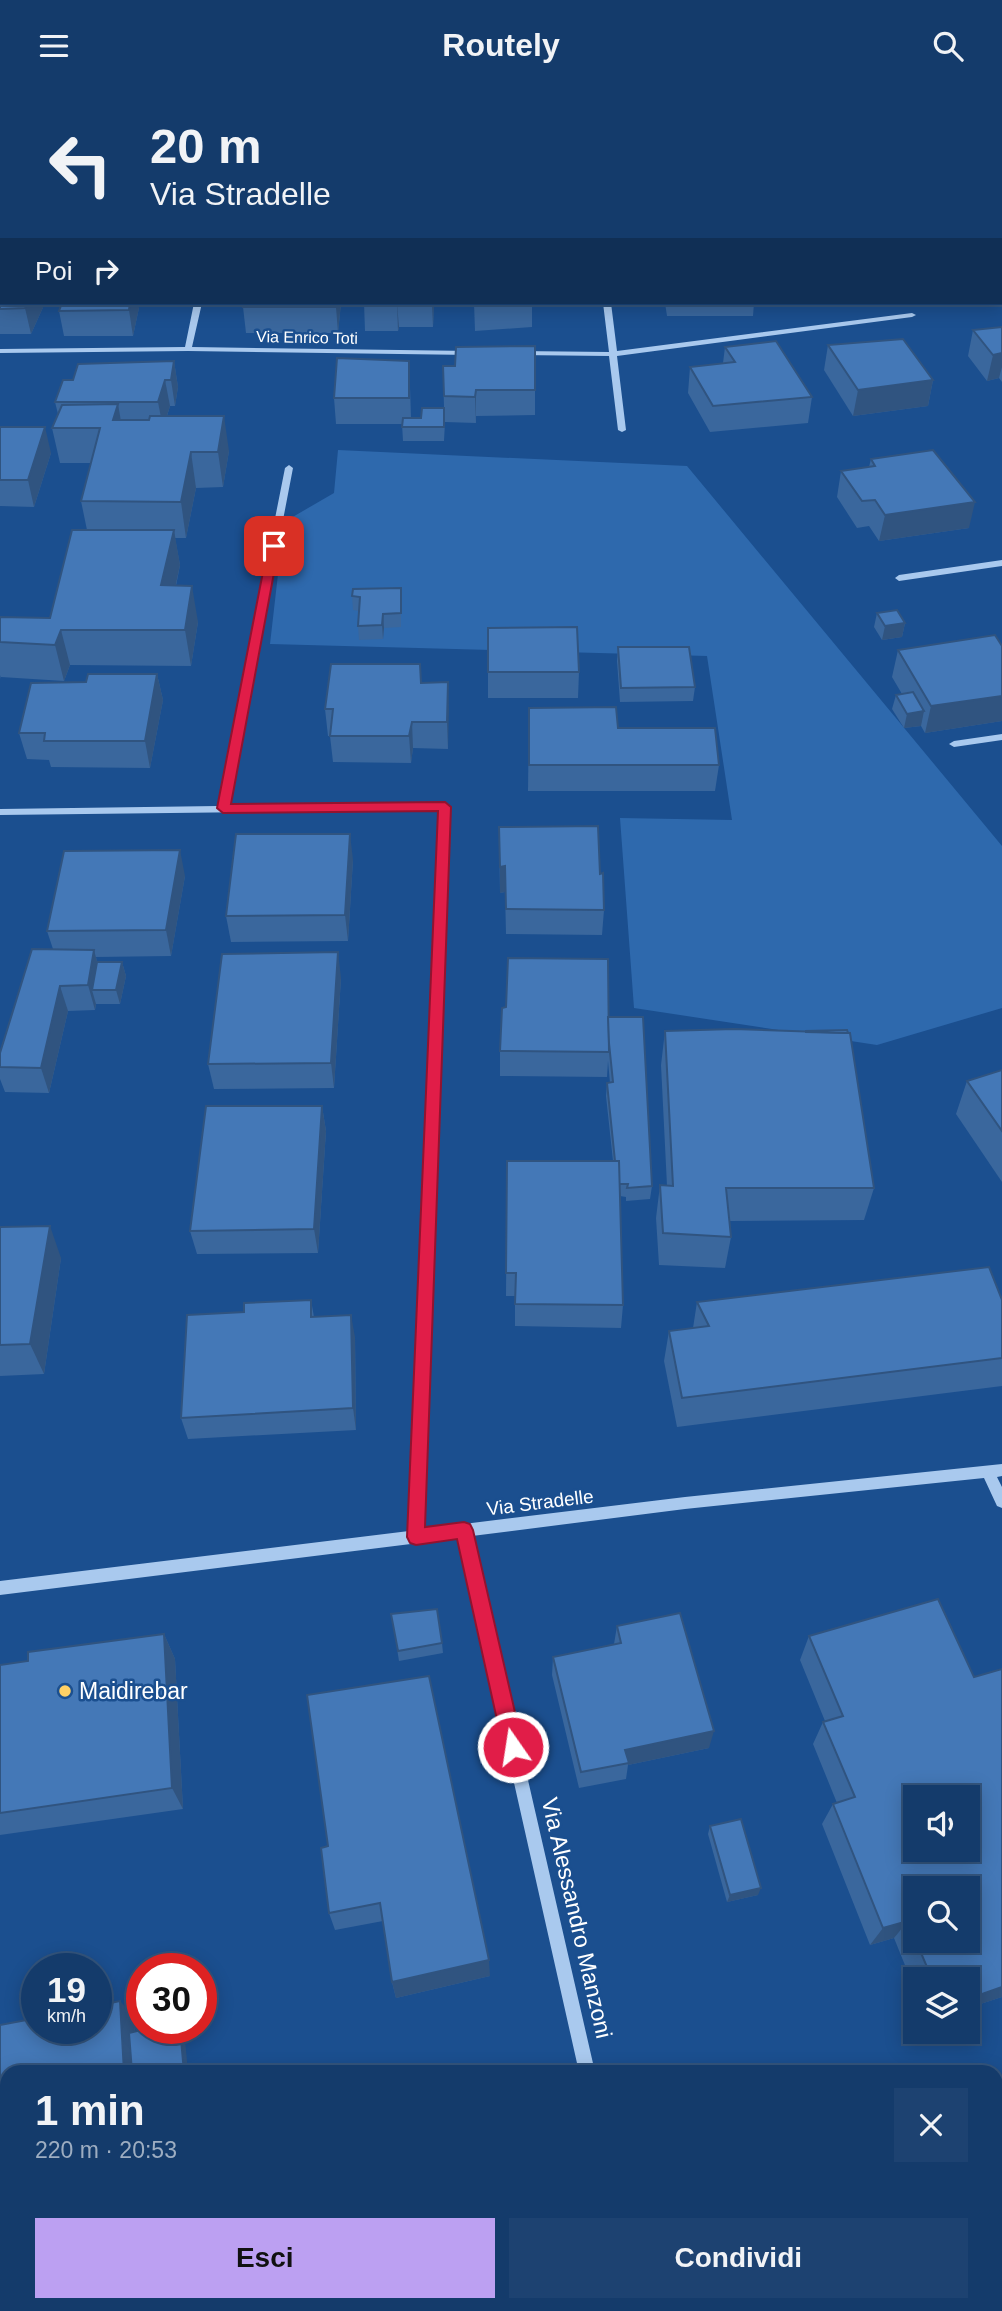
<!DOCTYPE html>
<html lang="it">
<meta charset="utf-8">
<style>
body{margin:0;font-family:Helvetica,sans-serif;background:#1d4271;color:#f1f3f6;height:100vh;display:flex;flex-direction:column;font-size:26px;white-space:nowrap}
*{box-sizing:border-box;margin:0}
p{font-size:23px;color:#9dadc1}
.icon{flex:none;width:38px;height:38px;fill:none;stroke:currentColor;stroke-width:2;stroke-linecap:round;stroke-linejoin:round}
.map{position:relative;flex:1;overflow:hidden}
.drawer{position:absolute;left:0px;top:1974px;width:1003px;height:247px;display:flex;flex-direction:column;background:#143b6b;border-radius:21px 21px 0 0;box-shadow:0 4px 18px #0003,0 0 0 2px #33557e}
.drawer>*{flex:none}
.guide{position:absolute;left:0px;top:0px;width:1003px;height:214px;box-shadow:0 4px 18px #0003,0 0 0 2px #33557e;background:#143b6b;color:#f1f3f6;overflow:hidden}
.controls{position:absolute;left:903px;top:1694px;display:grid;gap:14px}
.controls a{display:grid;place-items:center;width:77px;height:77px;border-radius:0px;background:#143b6b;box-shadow:0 4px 18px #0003,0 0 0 2px #33557e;font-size:35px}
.speed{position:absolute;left:21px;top:1862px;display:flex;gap:14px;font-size:35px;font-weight:700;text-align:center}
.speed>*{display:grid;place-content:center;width:91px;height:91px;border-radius:50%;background:#143b6b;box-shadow:0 4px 18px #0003,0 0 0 2px #33557e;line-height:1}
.speed small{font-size:18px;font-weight:400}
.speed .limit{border:10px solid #d22;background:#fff;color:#111}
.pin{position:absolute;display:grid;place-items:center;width:60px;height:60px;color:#fff;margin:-30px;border-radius:14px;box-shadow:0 4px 10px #0006}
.me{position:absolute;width:77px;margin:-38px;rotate:347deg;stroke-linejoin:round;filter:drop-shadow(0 0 5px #0008)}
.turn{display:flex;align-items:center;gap:24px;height:147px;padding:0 35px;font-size:32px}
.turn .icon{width:91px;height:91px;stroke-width:2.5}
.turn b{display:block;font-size:49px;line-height:60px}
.then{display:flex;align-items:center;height:66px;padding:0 35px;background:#0003;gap:14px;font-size:26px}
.round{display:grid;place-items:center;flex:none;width:74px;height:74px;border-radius:0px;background:#1d4271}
.summary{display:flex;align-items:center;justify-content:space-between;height:119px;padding:0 35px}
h1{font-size:42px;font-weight:800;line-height:52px}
.action{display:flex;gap:14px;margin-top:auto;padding:14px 35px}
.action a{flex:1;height:80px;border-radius:0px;background:#bca0f2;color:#111;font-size:28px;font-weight:800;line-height:80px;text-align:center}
.action a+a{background:#1d4271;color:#f1f3f6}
header{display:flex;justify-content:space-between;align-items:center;height:91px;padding:0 35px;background:#143b6b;font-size:32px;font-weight:800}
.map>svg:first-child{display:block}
.green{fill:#2e69ad}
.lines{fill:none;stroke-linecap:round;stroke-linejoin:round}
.minor{fill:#a9c9ee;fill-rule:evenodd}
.wall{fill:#3a679d;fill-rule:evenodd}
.shaded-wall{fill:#305480}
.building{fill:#4478b7;stroke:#305480;stroke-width:2;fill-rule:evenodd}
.route{fill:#e11d48;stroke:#92132f;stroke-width:2}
.poi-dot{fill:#ffd166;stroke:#1b4f8f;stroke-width:2.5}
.labels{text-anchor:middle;stroke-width:5;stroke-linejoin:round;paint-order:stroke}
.far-street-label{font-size:16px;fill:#fff;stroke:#1b4f8f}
.street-label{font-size:19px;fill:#fff;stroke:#1b4f8f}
.near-poi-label{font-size:23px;fill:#fff;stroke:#1b4f8f;text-anchor:start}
.near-street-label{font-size:23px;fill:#fff;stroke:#1b4f8f}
</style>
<header><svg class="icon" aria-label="menu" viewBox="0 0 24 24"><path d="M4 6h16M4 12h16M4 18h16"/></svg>Routely<svg class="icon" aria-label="search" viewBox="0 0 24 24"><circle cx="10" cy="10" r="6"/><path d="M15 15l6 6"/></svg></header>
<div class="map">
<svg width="1002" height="2220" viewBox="0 0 1002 2220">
<rect width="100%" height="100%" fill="#1b4f8f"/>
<polygon class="green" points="338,359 687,375 1002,755 1002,917 877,954 634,917 620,727 732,729 707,565 270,553 284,431 334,402"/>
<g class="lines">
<g class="minor">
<polygon points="241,0 247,0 240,2"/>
<polygon points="877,0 883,0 884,2 878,2"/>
<rect x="1001" y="82" width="1" height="4"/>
<polygon points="194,212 202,212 192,256 472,260 476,262 472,264 188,260 0,262 0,258 185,256"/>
<polygon points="603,212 611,212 617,260 912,222 916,224 912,226 617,265 626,339 622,341 618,339 609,265 518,264 514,262 518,260 609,261"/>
<polygon points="289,374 293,377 228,715 445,713 450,716 423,1438 685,1406 1002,1373 1002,1385 997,1386 1002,1396 1002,1417 997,1415 984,1387 685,1418 472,1445 595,1981 579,1981 459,1447 0,1504 0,1490 409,1440 440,719 0,724 0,718 218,715 285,377"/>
<polygon points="1002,469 1002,475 899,490 895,487 899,484"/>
<polygon points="1002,643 1002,649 954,656 949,653 954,650"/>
<polygon points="632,2214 650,2214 651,2220 633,2220"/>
</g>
</g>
<g class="wall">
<polygon points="30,0 97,0 96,2 13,2 30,1"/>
<polygon points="142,0 207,0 210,2 142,2"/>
<rect x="274" y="0" width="90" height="2"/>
<rect x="375" y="0" width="93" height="2"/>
<rect x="571" y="0" width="136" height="2"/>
<polygon points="740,0 814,0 814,1 834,2 741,2"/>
<polygon points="965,0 1002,0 1002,52 1001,52 1001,2 967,2"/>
<polygon points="2,32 2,65 0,57 0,36"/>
<rect x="0" y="81" width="2" height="50"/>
<polygon points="0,178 2,212 45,212 31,243 0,243"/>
<polygon points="58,212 140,212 133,245 64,245 59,220 61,213 58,213"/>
<polygon points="341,212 338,242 246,242 243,216"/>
<polygon points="364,212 434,212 433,236 399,236 398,240 365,240"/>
<polygon points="474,212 532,212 532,236 475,240"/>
<polygon points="665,212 754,212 753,225 667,225"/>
<polygon points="1002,236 1002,291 999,287 987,290 968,265 973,239"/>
<polygon points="828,254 933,289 928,315 853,325 824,279"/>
<polygon points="535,255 535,324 476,325 476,332 445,331 444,350 403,350 402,333 336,333 334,307 410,296 411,327 421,327 444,317 443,275 455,275"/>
<polygon points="725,256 812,306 808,332 710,341 688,302 690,276 723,272"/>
<polygon points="174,270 178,296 175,315 170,315 167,325 229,360 223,396 196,397 186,447 175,447 180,474 176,495 198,531 191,575 70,574 64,590 1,586 1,584 0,588 0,526 50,527 87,439 81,410 91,372 60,372 52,337 58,323 55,311 73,289"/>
<polygon points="0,336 51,362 34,416 0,415"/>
<polygon points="871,368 969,437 879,450 869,435 857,437 837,406 841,380 869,376"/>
<polygon points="401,497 401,536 384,537 383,548 359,549 358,535 359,520 353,519 352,505"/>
<polygon points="877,522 905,532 902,546 882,549 874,536"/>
<polygon points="1002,555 1002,630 925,642 921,635 904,637 892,618 896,604 902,603 892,586 898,559"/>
<polygon points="618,556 695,596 693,610 620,611 617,570"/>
<polygon points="488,581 579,581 578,607 488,607"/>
<polygon points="157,583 163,609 150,677 51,676 49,669 27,668 19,642 86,591"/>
<polygon points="448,591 448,658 413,657 411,672 333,671 330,645 328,645 325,618 421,592"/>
<polygon points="529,617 618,637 719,674 715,700 528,700"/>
<polygon points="499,736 600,783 604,819 602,844 506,843 505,801 500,802"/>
<polygon points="353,769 348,850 231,851 226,825"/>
<polygon points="185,785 171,865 96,866 97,871 122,871 126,885 120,913 96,913 95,919 68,920 49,1002 5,1001 0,988 0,962 53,858 47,840"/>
<polygon points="341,887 334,997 214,998 208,973"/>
<polygon points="608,926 652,1095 650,1108 626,1110 626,1106 620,1105 623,1214 621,1237 515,1235 515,1205 506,1205 507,1070 613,1070 606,1005 607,992 610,992 608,970 607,986 500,985 500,960"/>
<polygon points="665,940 874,1097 864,1129 730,1130 731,1146 725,1177 659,1174 656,1127 660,1094 667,1095 661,974"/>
<polygon points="1002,979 1002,1091 956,1023 967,990"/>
<polygon points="322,1015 326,1040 318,1162 197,1163 190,1140"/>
<polygon points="0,1136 61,1167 44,1283 0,1285"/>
<polygon points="311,1209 314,1226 355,1246 356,1339 188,1348 181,1327 244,1221"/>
<polygon points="1002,1209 1002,1295 677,1336 664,1270 669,1240 693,1237 697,1211"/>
<polygon points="393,1533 442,1552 443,1562 399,1570"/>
<polygon points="617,1535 709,1657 628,1674 626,1688 579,1697 552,1584 553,1566 614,1553"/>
<polygon points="164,1543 175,1568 183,1718 0,1744 0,1574 28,1570"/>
<path d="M 809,1545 L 1002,1906 L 968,1917 L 968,1888 L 915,1888 L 915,1899 L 894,1847 L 870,1854 L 822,1733 L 833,1713 L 837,1712 L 813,1653 L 823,1631 L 825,1630 L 800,1569 ZM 915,1797 L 968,1850 L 915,1850 Z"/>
<polygon points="710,1735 758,1804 727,1811 708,1743"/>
<polygon points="321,1757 490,1885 396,1907 392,1891 383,1830 335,1839 329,1822"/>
<polygon points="134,1925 135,1941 7,1981 7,2103 0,2104 0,1934"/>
<polygon points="734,2214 903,2214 904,2220 736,2220"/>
</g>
<g class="shaded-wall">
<polygon points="1002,151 1002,176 1001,176 1001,152"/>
<polygon points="28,212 45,212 31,243 25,217"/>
<polygon points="130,212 140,212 133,245 129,219"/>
<polygon points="337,212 341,212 338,242 336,216"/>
<polygon points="397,212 399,236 398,240 397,214"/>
<polygon points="432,212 434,212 433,236"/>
<polygon points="1002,262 1002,276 999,287 987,290 993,264"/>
<polygon points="174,270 178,296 175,315 171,289"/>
<polygon points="165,289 170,315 163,337 158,311"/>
<polygon points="933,289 928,315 853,325 858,299"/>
<polygon points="476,299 476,332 475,306"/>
<polygon points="118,313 124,348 113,329"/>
<polygon points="224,325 229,360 223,396 218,361"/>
<polygon points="45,336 51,362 34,416 28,389"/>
<polygon points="191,361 196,397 186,447 181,411"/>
<polygon points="975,411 969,437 879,450 885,424"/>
<polygon points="174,439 180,474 168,530 161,494"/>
<polygon points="192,495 198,531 191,575 185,539"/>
<polygon points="383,523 384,537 383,548 382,534"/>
<polygon points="905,532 902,546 882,549 885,535"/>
<polygon points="61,539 70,574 64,590 55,554"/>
<polygon points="157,583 163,609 150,677 145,650"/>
<polygon points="448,591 449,618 448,658 447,631"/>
<polygon points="1002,605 1002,630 925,642 931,615"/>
<polygon points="924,620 921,635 904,637 907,623"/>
<polygon points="412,631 413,657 411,672 409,645"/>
<polygon points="350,743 353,769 348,850 345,824"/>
<polygon points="180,759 185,785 171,865 166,839"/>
<polygon points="505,775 505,801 500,802 500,776"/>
<polygon points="94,859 101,885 92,899 96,913 95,919 88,894"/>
<polygon points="338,861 341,887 334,997 331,972"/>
<polygon points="122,871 126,885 120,913 116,899"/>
<polygon points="60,895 68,920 49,1002 41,977"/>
<polygon points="322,1015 326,1040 318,1162 314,1138"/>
<polygon points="50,1135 61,1167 44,1283 30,1253"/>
<polygon points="351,1224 355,1246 356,1339 353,1317"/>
<polygon points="164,1543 175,1568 183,1718 172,1697"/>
<polygon points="714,1640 709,1657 628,1674 625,1659"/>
<polygon points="761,1797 758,1804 727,1811 730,1804"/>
<polygon points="908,1830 894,1847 870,1854 883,1837"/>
<polygon points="489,1869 490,1885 396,1907 392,1891"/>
<polygon points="1002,1896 1002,1906 968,1917 968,1908"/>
<polygon points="120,1910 134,1925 137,1981 124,1981"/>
<polygon points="180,1937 184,1937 188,1981 184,1981"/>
</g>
<g class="building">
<polygon points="30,0 60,0 59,2 13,2 14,1 30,1"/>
<polygon points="210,0 210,2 163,2"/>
<rect x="428" y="0" width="30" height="2"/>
<rect x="574" y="0" width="123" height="2"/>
<polygon points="831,0 834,2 808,2"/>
<polygon points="977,0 1002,0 1002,29 1001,28 1001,2 978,2"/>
<polygon points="278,1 339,1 339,2"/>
<polygon points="2,32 2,44 0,44 0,36"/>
<rect x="0" y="81" width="2" height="25"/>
<polygon points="0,178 2,178 2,212 28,212 25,217 0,218"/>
<polygon points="62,212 130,212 129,219 59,220"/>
<polygon points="244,212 337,212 336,216 243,216"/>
<polygon points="364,212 397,212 397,214 364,215"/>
<polygon points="474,212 519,212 474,215"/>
<polygon points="1002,236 1002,262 993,264 973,239"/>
<polygon points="903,248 933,289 858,299 828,254"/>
<polygon points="776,250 812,306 713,315 690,276 735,271 725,256"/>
<polygon points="535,255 535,299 476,299 475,306 444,305 443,275 455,275 456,256"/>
<polygon points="337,267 409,270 409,307 334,307"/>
<polygon points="174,270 171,289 165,289 158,311 55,311 63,289 73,289 78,273"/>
<polygon points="118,313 113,329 149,329 150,325 224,325 218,361 191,361 181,411 81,410 100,337 52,337 62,314"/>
<polygon points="422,317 444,317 444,336 402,336 403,327 421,327"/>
<polygon points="0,336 45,336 28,389 0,389"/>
<polygon points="933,359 975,411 885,424 875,409 862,410 841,380 875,375 871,368"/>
<polygon points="72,439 174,439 161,494 192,495 185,539 61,539 55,554 0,551 0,526 50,527"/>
<polygon points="401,497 401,522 383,523 382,534 358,535 360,506 352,505 353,498"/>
<polygon points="897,519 905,532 885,535 877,522"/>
<polygon points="577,536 579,581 488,581 488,537"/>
<polygon points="995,544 1002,555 1002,605 931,615 898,559"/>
<polygon points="618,556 689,556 695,596 621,597"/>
<polygon points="331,573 420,573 421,592 448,591 447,631 412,631 409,645 330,645 333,618 325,618"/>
<polygon points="88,583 157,583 145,650 44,650 45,642 19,642 31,592 86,591"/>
<polygon points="913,601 924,620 907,623 896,604"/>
<polygon points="616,616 618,637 715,637 719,674 529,674 529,617"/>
<polygon points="598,735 600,783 603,782 604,819 506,818 505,775 500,776 499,736"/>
<polygon points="236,743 350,743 345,824 226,825"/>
<polygon points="180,759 166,839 47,840 64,760"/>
<polygon points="32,858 94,859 88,894 60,895 41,977 0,976 0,962"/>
<polygon points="338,861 331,972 208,973 222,863"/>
<polygon points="508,867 608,868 609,961 500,960 502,917 506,916"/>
<polygon points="97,871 122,871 116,899 92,899"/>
<polygon points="608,926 643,926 652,1095 627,1097 628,1093 619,1093 619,1070 615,1070 607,992 613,991 609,952"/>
<polygon points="734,938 850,942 874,1097 726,1097 731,1146 663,1142 660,1094 673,1095 665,940"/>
<polygon points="847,939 848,942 806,941 806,940"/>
<polygon points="1002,979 1002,1040 967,990"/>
<polygon points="206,1015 322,1015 314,1138 190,1140"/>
<polygon points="507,1070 619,1070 623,1214 515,1213 516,1182 506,1182"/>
<polygon points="50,1135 30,1253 0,1254 0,1136"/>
<polygon points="989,1176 1002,1209 1002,1267 682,1307 669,1240 709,1235 697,1211"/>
<polygon points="311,1209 311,1226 351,1224 353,1317 181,1327 187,1224 244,1221 244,1212"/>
<path d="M 938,1508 L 974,1586 L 1002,1578 L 1002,1896 L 968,1908 L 968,1888 L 932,1888 L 916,1850 L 968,1850 L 968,1797 L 915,1797 L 915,1847 L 908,1830 L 883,1837 L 833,1713 L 855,1706 L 823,1631 L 843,1625 L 809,1545 ZM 915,1706 L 968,1706 L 968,1759 L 915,1759 Z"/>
<polygon points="437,1518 442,1552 398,1560 391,1523"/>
<polygon points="680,1522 714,1640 625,1659 629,1672 581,1681 553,1566 621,1552 617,1535"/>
<polygon points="164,1543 172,1697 0,1722 0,1574 28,1570 28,1561"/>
<polygon points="429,1585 489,1869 392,1891 380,1812 329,1822 321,1757 328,1755 307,1604"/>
<polygon points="741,1728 761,1797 730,1804 710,1735"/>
<polygon points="120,1910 124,1981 7,1981 7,2091 0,2092 0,1934 37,1927 37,1937 96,1937 96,1915"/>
<polygon points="149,1937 180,1937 184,1981 132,1981 129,1942"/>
<polygon points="839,1975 841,1981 814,1981"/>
<polygon points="440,2214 559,2214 560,2220 441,2220"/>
<polygon points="742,2214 903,2214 904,2220 744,2220"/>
</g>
<polygon class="route" points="274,452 279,455 231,713 445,711 451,716 425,1436 464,1431 470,1433 473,1439 523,1656 520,1663 513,1666 506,1663 503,1656 457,1448 416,1454 410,1452 407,1446 438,720 223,722 217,717 268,455"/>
<circle class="poi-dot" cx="65" cy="1600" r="7"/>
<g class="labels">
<g class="far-street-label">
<text transform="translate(307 246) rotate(1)" y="6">Via Enrico Toti</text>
</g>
<g class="street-label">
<text transform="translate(540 1411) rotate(-7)" y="7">Via Stradelle</text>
</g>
<g class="near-poi-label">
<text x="79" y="1608">Maidirebar</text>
</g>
<g class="near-street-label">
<text transform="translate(577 1827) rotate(77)" y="8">Via Alessandro Manzoni</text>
</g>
</g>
</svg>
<div class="controls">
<a><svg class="icon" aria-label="sound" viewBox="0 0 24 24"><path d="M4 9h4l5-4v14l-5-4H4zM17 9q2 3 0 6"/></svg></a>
<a><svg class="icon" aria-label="search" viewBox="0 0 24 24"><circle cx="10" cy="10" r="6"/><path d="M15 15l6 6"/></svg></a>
<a><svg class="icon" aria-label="layers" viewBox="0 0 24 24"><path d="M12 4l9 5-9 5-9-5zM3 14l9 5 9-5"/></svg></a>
</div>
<div class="speed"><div>19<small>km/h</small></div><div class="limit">30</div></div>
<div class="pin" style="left:274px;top:455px;background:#d93025"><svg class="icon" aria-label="arrive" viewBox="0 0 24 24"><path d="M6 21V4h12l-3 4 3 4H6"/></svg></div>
<svg class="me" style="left:513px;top:1656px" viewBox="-20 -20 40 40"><circle r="17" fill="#e11d48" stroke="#fff" stroke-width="3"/><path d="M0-11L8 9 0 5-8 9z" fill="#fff"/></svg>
<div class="guide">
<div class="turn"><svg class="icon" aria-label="left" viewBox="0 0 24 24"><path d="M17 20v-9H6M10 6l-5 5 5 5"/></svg><div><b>20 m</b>Via Stradelle</div></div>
<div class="then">Poi<svg class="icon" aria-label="right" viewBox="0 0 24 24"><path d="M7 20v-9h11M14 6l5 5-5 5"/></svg></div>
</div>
<section class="drawer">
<div class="summary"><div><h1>1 min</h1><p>220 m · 20:53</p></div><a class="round"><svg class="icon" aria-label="close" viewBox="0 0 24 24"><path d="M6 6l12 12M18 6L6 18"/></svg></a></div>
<div class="action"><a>Esci</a><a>Condividi</a></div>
</section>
</div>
